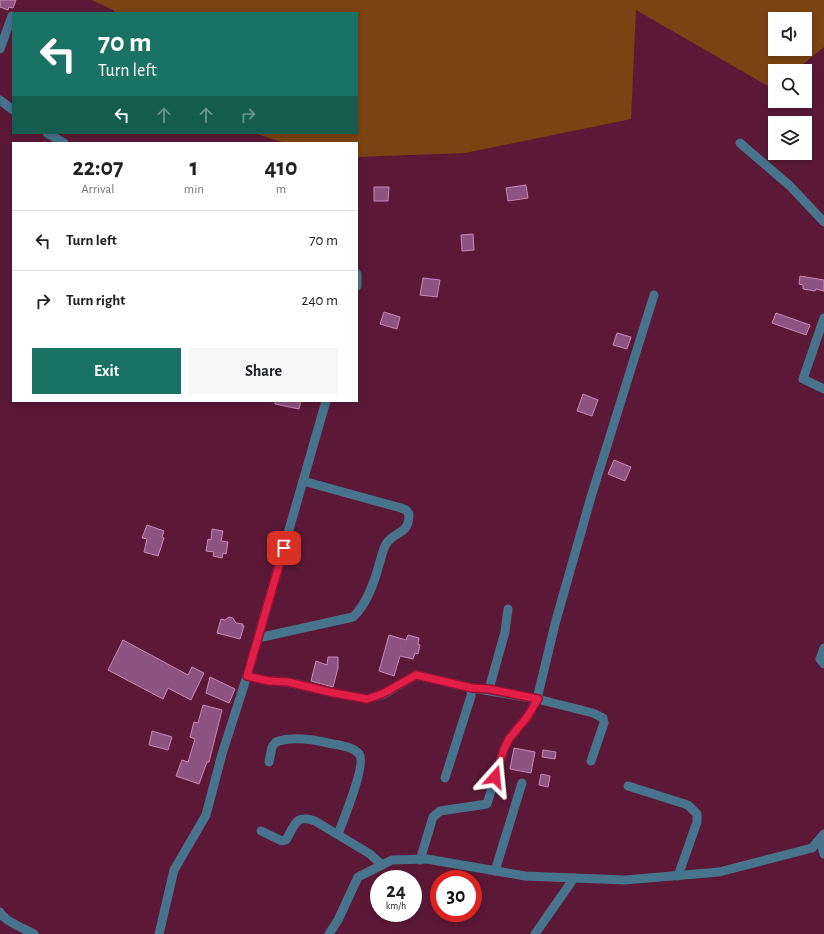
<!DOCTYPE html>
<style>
body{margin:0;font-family:"Alegreya Sans",sans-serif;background:#f6f6f6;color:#202124;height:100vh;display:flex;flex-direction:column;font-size:15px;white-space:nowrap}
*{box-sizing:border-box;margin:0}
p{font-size:13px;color:#757577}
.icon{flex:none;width:22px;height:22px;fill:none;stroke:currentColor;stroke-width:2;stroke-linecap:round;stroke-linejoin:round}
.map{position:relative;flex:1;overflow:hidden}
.details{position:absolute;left:12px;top:142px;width:346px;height:260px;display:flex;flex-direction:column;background:#fff;border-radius:0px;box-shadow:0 2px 6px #0003}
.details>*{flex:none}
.guide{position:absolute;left:12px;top:12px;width:346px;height:122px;border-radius:0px;box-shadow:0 2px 6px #0003;background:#1a7264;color:#fff;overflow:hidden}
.tools{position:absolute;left:768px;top:12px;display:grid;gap:8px}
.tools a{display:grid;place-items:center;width:44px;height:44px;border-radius:0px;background:#fff;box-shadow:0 2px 6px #0003;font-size:20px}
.speed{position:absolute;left:370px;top:870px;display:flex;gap:8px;font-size:20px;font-weight:700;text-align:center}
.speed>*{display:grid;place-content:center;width:52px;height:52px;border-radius:50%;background:#fff;box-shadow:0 2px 6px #0003;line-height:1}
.speed small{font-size:10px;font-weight:400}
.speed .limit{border:6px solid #d22;background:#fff;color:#111}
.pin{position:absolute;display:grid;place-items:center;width:34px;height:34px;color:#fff;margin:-17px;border-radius:8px;box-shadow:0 2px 6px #0006}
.me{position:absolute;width:44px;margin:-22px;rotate:18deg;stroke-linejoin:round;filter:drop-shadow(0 0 3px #0008)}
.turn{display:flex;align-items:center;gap:14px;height:84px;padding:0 20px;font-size:18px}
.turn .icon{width:52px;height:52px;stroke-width:2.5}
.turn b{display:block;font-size:28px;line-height:34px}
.lanes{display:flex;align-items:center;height:38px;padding:0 20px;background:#0003;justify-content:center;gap:20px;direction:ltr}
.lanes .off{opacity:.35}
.eta{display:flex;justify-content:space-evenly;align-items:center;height:68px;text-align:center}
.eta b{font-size:24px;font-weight:600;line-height:28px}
.cta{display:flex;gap:8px;margin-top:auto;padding:8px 20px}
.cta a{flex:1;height:46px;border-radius:0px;background:#1a7264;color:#fff;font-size:16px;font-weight:600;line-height:46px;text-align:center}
.cta a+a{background:#f6f6f6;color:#202124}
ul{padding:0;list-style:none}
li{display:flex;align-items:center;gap:12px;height:60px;padding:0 20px;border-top:1px solid #e0e0e0}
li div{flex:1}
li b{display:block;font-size:15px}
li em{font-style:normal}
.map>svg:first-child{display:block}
.green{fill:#7c4312;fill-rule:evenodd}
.building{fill:#8f5381;stroke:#ca89ba}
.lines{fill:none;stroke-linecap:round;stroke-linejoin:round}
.street{stroke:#47738c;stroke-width:9}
.route-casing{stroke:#92132f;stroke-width:10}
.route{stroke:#e11d48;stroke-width:7}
</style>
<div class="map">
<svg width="824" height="934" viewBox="0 0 824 934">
<rect width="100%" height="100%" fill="#5b1937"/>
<path class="green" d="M 92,0 L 824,0 L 824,47 L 795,71 L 775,71 L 775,87 L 773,89 L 636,10 L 631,119 L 465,153 L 357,157 L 357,143 L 285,143 L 254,133 L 357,133 L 357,13 L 115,13 L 113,10 ZM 775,19 L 805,19 L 805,49 L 775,49 Z"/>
<g class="building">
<polygon points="0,0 16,0 13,8 9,7 8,10 0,7"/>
<polygon points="526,185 528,198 508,201 506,188"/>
<polygon points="374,187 389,187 388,201 374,201"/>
<polygon points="473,234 474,250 462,251 461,235"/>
<polygon points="800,276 824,280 824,291 816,289 815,291 803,289 803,285 799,284"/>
<polygon points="423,278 440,280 437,297 420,295"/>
<polygon points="384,312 400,317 397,329 380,324"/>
<polygon points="776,313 810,325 806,335 772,323"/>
<polygon points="617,333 631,337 627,349 613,345"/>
<polygon points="583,394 598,400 592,416 577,411"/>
<polygon points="275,401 301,401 299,409 275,404"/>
<polygon points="614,460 631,467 625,481 608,474"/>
<polygon points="147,525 164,531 162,537 164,538 158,556 144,552 147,539 142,538"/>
<polygon points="212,529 223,531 221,541 228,542 226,554 223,553 222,558 213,556 214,552 206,551 208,539 211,540"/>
<polygon points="229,617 233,618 236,623 243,624 242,626 244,626 240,639 217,633 221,619 225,620"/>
<polygon points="389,635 406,640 408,635 419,638 418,644 420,645 418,654 415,653 413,659 400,656 394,676 379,671"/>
<polygon points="123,640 188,675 192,667 204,673 191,700 168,688 163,699 108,670"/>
<polygon points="328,657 338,657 338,668 333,687 311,681 316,661 327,665"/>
<polygon points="210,677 235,689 229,703 206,693"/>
<polygon points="203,705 222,710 209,762 207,762 199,784 176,776 182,760 188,762 195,739 190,737 194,722 198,723"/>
<polygon points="152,731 172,737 168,750 149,745"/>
<polygon points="514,748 535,752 531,773 510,769"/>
<polygon points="543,750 556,752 555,759 542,757"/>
<polygon points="541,774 550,776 548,787 539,785"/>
</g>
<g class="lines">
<g class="street">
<polyline points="0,49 12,16"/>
<polyline points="0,100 13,110"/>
<polyline points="47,133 64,143"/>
<polyline points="740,143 790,186 824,222"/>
<polyline points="357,274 357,286"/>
<polyline points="824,318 803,379 824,389"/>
<path d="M 258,638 L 353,617 C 367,604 374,583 379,565 C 381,558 383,549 386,544 C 395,530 409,536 409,514 L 406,510 L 401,508 L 303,481"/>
<polyline points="824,648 820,659 824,664"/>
<polyline points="247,676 269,681 288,682 334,693 367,699 382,695 416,675 472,688 537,699 593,713 603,718 604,723 591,761"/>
<polyline points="489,689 505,632 508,609"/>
<path d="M 269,762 L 272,747 L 276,742 C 292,736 311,739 328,743 C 337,745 353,746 359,754 C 367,763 343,821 338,834"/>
<polyline points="445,778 471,696 472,688"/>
<polyline points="628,786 688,805 697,814 697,822 678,876"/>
<path d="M 261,831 L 282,841 L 286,840 C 295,825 295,814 315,821 L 370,854 L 382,865"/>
<polyline points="820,840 824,854"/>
<polyline points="420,860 433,817 440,811 487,804 504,749 509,739 527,717 537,699 555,624 591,497 654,295"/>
<polyline points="495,871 522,783"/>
<path d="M 0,912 C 4,921 25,929 34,934"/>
<polyline points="159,934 174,870 206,815 222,754 247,676 326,401"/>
<polyline points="329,934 338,920 358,877 392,860 427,859 525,876 625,880 719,872 812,848 824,834"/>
<polyline points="535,934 574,878"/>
</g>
</g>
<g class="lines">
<g class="route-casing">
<polyline id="route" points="284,548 247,676 269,681 288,682 334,693 367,699 382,694 416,675 472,688 489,689 538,699 527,717 509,739 504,749 495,777"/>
</g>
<use href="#route" class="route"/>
</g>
</svg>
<div class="tools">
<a><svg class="icon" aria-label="sound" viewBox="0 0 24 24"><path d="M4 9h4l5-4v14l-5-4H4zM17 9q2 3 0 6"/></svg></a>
<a><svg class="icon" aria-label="search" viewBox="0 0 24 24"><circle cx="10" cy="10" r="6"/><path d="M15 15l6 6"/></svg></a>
<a><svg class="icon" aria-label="layers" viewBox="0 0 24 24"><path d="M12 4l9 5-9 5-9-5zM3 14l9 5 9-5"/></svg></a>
</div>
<div class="speed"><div>24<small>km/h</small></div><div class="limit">30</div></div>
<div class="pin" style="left:284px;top:548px;background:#d93025"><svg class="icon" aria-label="arrive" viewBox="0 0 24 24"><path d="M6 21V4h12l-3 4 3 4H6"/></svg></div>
<svg class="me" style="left:495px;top:777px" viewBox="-20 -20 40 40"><path d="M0-17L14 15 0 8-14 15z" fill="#e11d48" stroke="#fff" stroke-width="4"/></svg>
<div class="guide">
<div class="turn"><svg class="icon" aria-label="left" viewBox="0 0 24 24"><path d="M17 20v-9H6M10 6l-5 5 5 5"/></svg><div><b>70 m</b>Turn left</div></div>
<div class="lanes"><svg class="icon" aria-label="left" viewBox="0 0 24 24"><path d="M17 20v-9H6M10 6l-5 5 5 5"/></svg><svg class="icon off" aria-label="ahead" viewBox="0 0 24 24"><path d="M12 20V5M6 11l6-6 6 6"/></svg><svg class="icon off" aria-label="ahead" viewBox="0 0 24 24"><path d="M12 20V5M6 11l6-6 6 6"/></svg><svg class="icon off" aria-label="right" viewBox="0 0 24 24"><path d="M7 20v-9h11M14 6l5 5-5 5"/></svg></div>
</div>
<section class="details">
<div class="eta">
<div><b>22:07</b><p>Arrival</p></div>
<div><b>1</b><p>min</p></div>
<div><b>410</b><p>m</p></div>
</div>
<ul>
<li><svg class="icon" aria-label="left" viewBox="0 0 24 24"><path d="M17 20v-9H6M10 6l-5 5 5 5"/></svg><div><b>Turn left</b></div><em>70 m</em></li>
<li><svg class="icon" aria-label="right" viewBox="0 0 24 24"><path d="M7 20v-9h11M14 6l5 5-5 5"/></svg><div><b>Turn right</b></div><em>240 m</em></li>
</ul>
<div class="cta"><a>Exit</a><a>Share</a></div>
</section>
</div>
